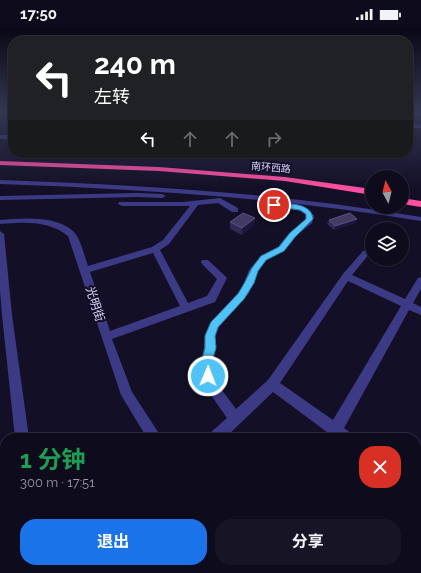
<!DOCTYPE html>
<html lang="zh">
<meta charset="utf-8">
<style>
body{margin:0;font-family:Raleway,"Noto Sans SC",sans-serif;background:#171425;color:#f1f3f6;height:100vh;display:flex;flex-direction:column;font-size:15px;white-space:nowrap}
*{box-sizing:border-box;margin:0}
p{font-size:13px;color:#9b9ba3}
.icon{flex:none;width:22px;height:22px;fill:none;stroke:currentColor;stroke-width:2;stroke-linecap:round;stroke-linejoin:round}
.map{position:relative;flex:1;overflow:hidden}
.sheet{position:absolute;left:0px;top:405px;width:421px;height:140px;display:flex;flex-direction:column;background:#0e0b1c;border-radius:16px 16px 0 0;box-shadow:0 1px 3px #0004,0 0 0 1px #2e2b3b}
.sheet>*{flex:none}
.guide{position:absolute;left:8px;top:8px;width:405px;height:122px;border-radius:16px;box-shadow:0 1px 3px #0004,0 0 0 1px #2e2b3b;background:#202124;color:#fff;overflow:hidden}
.needle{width:26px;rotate:353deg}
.controls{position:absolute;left:365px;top:142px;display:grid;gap:8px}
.controls a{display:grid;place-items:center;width:44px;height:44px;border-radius:50%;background:#0e0b1c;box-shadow:0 1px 3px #0004,0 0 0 1px #2e2b3b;font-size:20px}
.pin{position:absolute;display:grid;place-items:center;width:34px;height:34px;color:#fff;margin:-17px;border:2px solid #fff;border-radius:50%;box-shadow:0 1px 4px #0007}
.me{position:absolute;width:44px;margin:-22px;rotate:1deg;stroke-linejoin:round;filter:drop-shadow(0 0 3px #0008)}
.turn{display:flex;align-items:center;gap:14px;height:84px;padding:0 20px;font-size:18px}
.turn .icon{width:52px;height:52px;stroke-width:2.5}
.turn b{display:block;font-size:28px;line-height:34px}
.lanes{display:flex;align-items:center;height:38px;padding:0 20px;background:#0003;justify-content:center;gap:20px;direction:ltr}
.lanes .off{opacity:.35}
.round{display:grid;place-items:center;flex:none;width:42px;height:42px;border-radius:16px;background:#171425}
.overview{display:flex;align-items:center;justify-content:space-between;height:68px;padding:0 20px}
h1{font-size:24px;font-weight:700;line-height:30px;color:#1e9e55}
.cta{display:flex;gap:8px;margin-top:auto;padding:8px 20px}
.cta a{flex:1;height:46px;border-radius:16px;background:#1a73e8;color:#fff;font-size:16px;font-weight:700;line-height:46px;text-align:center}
.cta a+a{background:#171425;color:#f1f3f6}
.status{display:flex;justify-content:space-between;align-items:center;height:28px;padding:0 20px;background:#0e0b1c;direction:ltr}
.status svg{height:11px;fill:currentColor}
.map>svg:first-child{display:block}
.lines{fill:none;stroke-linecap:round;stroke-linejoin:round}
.stream{stroke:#0c2248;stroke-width:1}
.minor{fill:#3d3a85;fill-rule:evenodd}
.highway{fill:#ff4fa3;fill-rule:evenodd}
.wall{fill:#312854}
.shaded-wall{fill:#1d163a}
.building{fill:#433a66;stroke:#5a527e}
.route{fill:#4fc3f7;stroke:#337fa1}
.labels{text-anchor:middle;stroke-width:4;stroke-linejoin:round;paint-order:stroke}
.far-street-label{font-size:10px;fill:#d9d4ff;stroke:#130f26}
.street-label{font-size:12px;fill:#d9d4ff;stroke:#130f26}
</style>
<div class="status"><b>17:50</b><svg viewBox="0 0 49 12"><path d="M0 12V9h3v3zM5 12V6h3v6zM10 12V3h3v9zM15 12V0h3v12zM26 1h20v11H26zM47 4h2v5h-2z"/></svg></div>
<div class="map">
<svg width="421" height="545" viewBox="0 0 421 545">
<rect width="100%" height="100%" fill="#130f26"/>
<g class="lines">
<g class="stream">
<polyline points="408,92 421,92"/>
<polyline points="0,102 13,102"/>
</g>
<g class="minor">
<polygon points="421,84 421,88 408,89 408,85"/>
<rect x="408" y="96" width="13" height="4"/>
<rect x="0" y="107" width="13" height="4"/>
<path d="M 0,152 C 141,157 281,165 421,189 L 421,193 C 281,170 141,161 0,156 Z"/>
<polygon points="138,165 162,166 166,168 162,170 138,169 0,172 0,168"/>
<path d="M 220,170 L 238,180 L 238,184 L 232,184 L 218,175 L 198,177 L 169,216 L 160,222 L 188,275 L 207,268 L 217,251 L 202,236 L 201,234 L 202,232 L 208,232 L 225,248 L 227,250 L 215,274 L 112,311 L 132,364 L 162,410 L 147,410 L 121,367 L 68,208 C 49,192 23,194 0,196 L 0,192 C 21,190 56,187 73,203 C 81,211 84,227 88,238 L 152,219 L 163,212 L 190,178 L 122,178 L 118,176 L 119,174 L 183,174 ZM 153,225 L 180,278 L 110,303 L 90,244 Z"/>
<path d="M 287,177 C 299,175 308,178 314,188 L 312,195 L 295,209 L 284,223 L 267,232 L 258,243 L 249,265 L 219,299 L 215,308 L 216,320 L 211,340 L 215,353 L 236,381 L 268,352 L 343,246 L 363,223 L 366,222 L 370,225 L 352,247 L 405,271 L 418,250 L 421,249 L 421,261 L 413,275 L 421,279 L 421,287 L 409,282 L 344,400 L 351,405 L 353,410 L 335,410 L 273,364 L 225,410 L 208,410 L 210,405 L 227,390 L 206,360 L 199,340 L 204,320 L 205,308 L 209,297 L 242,260 L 249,242 L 261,228 L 278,219 L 289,205 L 305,192 L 306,188 C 301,181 295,182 287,181 ZM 348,253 L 401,278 L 333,392 L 280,355 Z"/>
<polygon points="0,203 4,206 12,287 29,410 15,410 2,287 0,262"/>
<polygon points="421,458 421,487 416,489 416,460"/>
<polygon points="50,540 68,540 70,545 52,545"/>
<polygon points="241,540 262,540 264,545 244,545"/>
<polygon points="388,540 406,540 404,545 386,545"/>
</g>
<g class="highway">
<polygon points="0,133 159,139 285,149 372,161 372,167 285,153 159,143 0,137"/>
<polygon points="402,170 421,173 421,179 402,176"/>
</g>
</g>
<g class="wall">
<polygon points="277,178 274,190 267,189 268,184"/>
<polygon points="255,190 254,197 242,207 230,201 230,194"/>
<polygon points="357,191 355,195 334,202 327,196 329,192"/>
</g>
<g class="shaded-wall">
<polygon points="255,190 254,197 242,207 242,200"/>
<polygon points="357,191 355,195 334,202 335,198"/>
</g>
<g class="building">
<polygon points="271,172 278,173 275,185 268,184"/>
<polygon points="243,185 255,190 242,200 230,194"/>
<polygon points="350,185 357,191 335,198 329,192"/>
</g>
<linearGradient id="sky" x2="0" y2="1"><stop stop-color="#0a0815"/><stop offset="0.52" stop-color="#333752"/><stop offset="1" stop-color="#333752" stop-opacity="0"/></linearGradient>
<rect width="421" height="160" fill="url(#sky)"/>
<path class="route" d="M 274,175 C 288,176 311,174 313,191 L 295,209 L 284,223 L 266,232 L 258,243 L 254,255 L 244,271 L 218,299 L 215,308 L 216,320 L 210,340 L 213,348 L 211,352 L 208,353 L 204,352 L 200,340 L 205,320 L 205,308 L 211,294 L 238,266 L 245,254 L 252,240 L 261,228 L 279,219 L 290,205 L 306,191 L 306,186 L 300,182 L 272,178 L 272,176 Z"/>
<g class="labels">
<g class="far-street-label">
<text transform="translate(271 139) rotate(5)" y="4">南环西路</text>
</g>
<g class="street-label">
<text transform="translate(95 276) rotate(72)" y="4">光明街</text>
</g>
</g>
</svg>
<div class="controls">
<a><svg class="needle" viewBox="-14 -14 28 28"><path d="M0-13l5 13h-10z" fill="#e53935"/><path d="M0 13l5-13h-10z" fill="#9b9ba3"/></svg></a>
<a><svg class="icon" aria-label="layers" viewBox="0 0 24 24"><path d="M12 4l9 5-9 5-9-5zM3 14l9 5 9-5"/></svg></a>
</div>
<div class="pin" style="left:274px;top:177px;background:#d93025"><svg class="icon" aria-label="arrive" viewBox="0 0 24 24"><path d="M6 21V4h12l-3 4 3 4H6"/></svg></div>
<svg class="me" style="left:208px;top:348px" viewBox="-20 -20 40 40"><circle r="17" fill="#4fc3f7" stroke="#fff" stroke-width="3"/><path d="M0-11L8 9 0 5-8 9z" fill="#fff"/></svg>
<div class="guide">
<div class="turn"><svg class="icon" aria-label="left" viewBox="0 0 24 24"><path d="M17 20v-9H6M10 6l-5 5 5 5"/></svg><div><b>240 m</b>左转</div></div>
<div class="lanes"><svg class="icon" aria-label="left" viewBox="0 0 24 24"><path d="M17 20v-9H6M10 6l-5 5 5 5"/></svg><svg class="icon off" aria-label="ahead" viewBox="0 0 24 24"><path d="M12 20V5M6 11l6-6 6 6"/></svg><svg class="icon off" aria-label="ahead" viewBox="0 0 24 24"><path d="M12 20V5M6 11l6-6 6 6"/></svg><svg class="icon off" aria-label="right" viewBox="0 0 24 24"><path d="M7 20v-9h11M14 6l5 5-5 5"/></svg></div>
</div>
<section class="sheet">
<div class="overview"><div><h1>1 分钟</h1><p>300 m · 17:51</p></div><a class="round" style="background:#d93025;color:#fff"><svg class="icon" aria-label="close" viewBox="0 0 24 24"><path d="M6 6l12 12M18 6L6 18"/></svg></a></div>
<div class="cta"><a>退出</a><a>分享</a></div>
</section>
</div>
